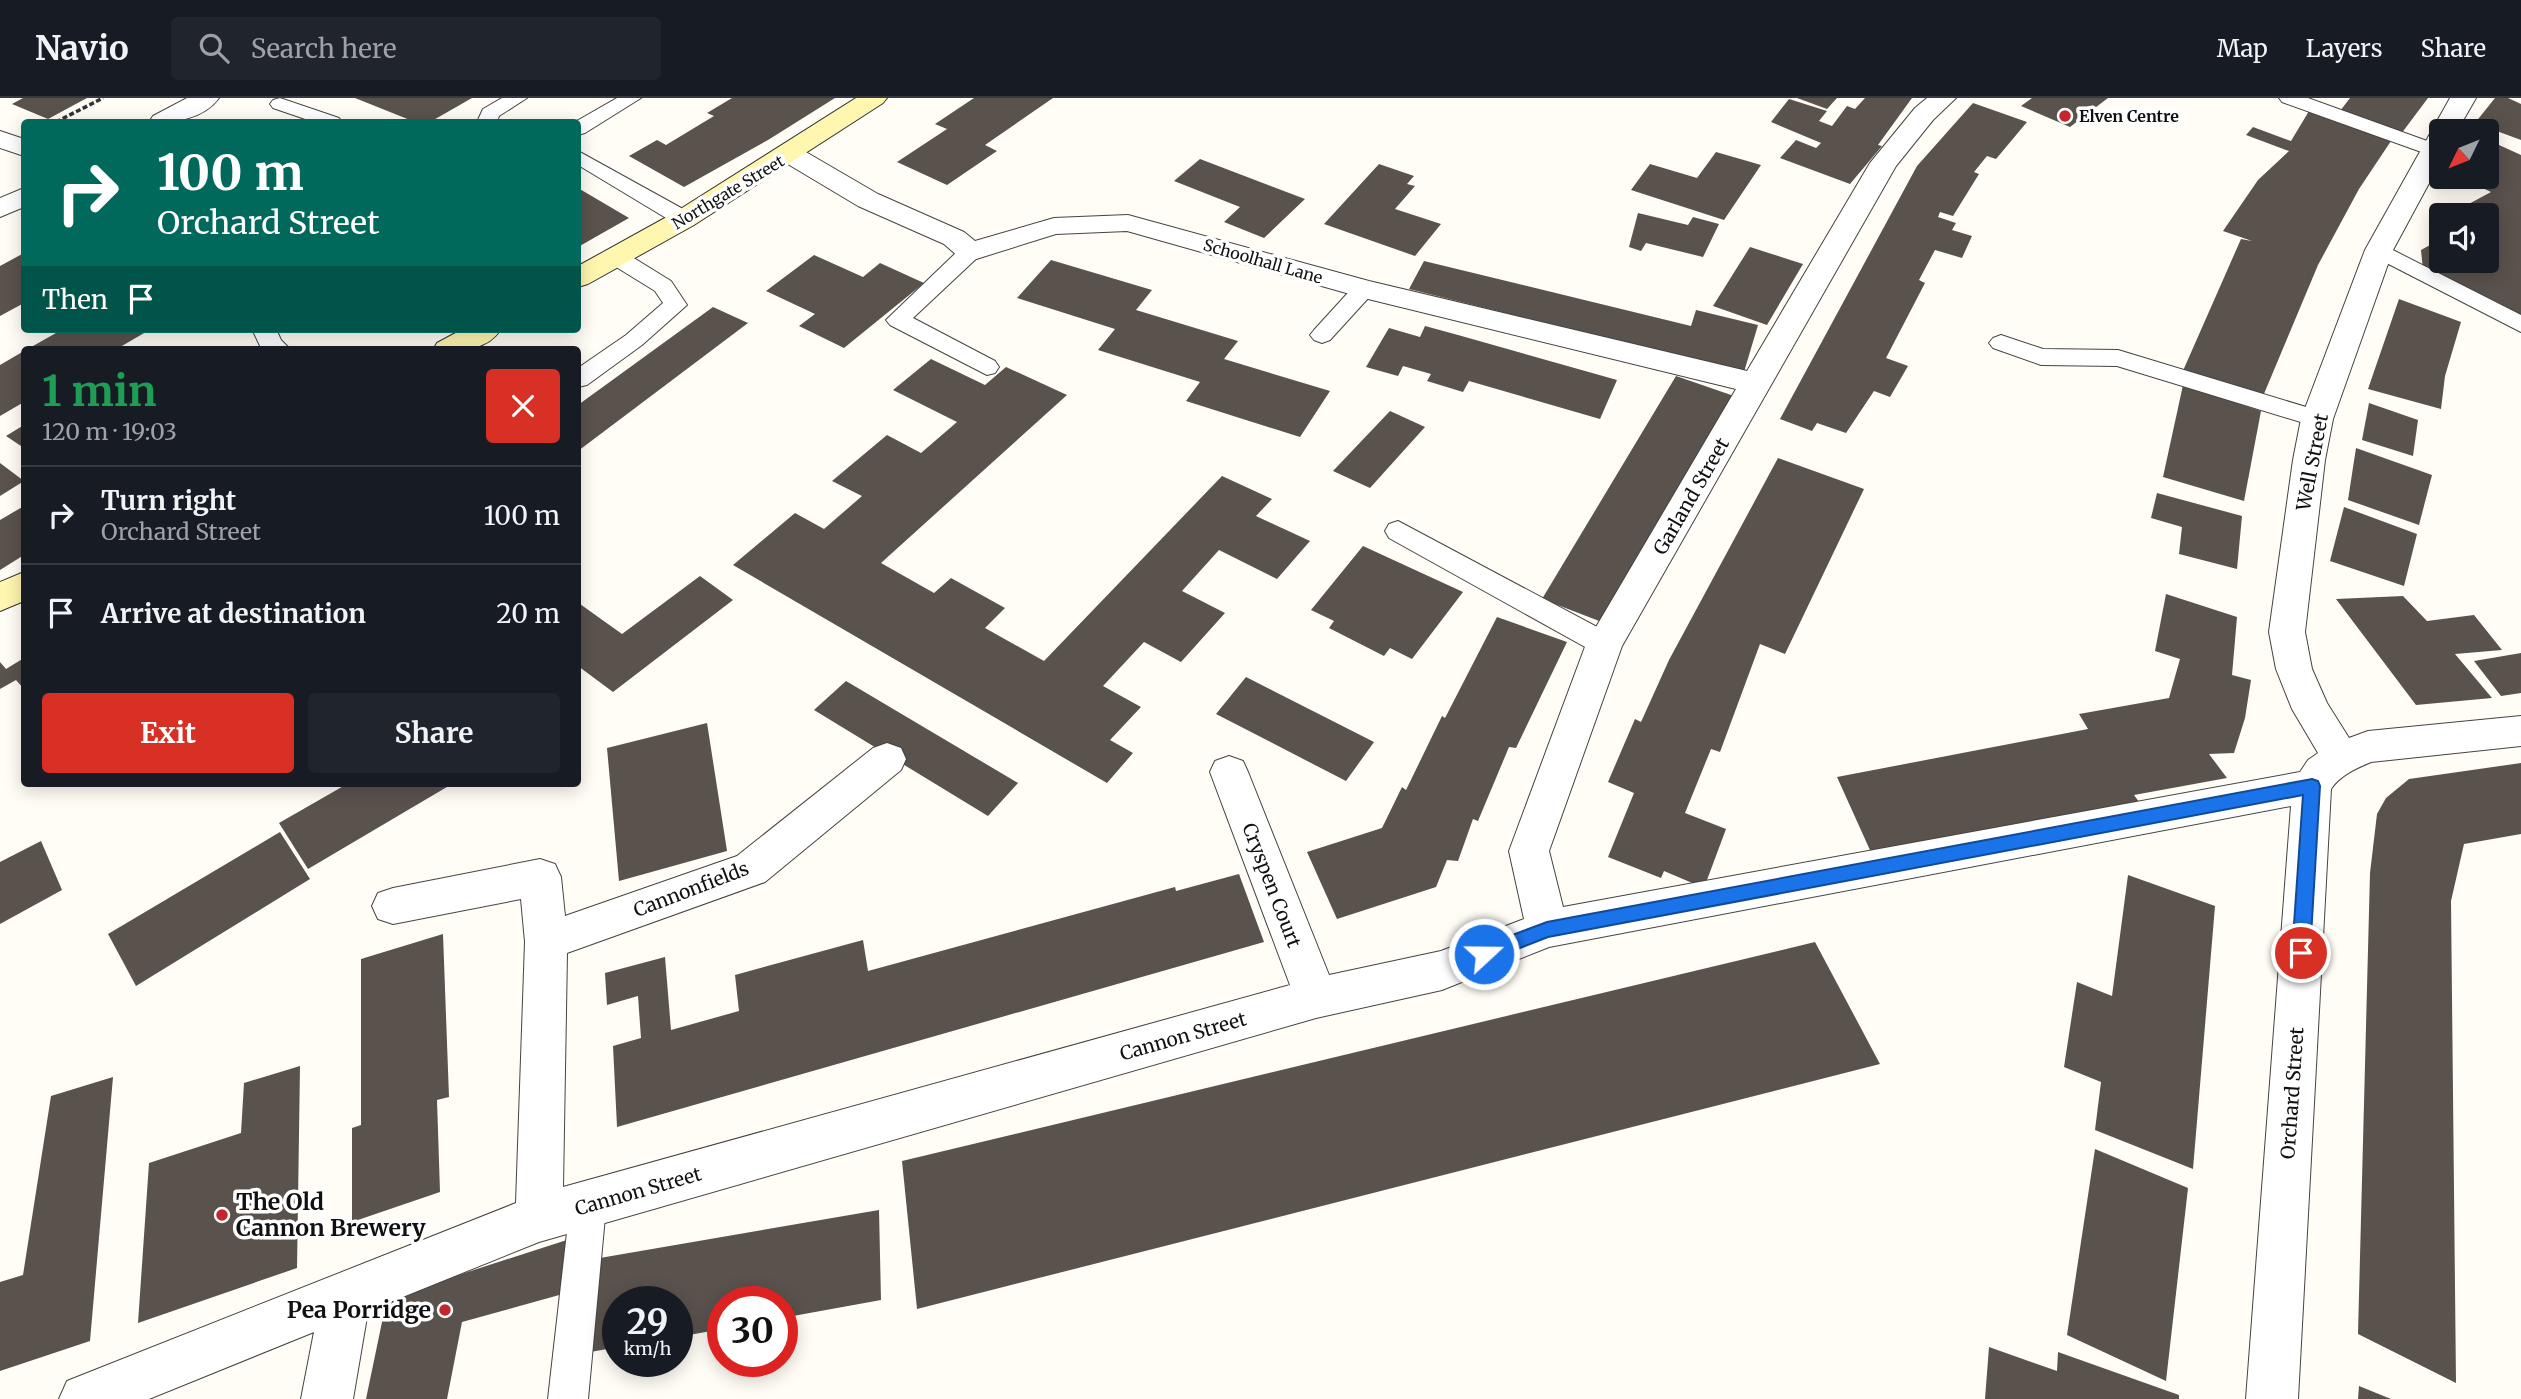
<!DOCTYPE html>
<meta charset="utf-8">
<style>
body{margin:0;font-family:Merriweather,serif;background:#20242c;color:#f1f3f6;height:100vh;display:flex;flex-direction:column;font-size:26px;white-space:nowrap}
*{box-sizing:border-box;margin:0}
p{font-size:23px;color:#9ea1a6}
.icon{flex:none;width:38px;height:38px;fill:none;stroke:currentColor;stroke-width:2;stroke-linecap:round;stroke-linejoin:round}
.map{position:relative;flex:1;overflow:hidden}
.details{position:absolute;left:21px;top:248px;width:560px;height:441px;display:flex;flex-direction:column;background:#171b24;border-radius:7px;box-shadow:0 4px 18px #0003}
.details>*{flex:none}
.top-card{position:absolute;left:21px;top:21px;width:560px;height:214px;border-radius:7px;box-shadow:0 4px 18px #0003;background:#00695c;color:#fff;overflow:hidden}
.needle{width:46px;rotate:227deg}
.controls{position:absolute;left:2429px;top:21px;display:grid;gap:14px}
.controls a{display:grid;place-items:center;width:70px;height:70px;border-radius:7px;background:#171b24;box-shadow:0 4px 18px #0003;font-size:35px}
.speed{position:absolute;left:602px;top:1188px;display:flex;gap:14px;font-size:35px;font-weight:700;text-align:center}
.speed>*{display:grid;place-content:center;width:91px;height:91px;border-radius:50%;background:#171b24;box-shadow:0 4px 18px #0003;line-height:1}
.speed small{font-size:18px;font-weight:400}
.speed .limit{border:10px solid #d22;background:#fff;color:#111}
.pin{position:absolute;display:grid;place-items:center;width:60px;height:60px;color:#fff;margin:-30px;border:4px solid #fff;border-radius:50%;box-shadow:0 2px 7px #0007}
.me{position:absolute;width:77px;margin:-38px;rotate:69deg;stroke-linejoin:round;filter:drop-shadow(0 0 5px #0008)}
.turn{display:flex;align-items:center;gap:24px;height:147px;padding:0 21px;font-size:32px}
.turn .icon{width:91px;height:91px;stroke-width:2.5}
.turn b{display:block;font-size:49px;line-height:60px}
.then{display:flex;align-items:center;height:66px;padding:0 21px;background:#0003;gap:14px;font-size:26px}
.round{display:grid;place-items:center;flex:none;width:74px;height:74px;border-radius:7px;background:#20242c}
.head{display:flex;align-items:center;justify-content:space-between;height:119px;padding:0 21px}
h1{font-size:42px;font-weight:700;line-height:52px;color:#1e9e55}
.primary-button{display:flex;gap:14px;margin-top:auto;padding:14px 21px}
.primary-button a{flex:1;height:80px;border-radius:7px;background:#d93025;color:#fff;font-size:28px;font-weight:700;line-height:80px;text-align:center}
.primary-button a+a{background:#20242c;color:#f1f3f6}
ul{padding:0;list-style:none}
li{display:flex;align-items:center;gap:21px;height:98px;padding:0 21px;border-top:2px solid #363941}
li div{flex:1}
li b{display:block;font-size:26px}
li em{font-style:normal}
header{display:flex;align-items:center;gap:42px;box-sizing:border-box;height:98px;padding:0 35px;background:#171b24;border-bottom:2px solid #363941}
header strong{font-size:33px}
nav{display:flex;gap:38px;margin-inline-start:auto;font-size:24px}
.search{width:490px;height:63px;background:#20242c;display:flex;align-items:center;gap:18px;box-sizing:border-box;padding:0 24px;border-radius:7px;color:#9ea1a6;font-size:26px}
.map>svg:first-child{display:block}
.building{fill:#5a524d}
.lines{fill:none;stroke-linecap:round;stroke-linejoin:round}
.lane-casing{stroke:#444;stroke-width:2}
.street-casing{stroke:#444;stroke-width:2}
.secondary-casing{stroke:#333;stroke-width:2}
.path{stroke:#333;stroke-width:3.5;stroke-dasharray:5 2.5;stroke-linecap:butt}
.lane{fill:#fff;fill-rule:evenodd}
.street{fill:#fff;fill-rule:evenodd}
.secondary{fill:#fff6b0;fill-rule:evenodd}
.route{fill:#1a73e8;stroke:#114b97;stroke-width:2}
.poi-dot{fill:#c4262e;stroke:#fff;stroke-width:2.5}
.labels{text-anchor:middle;stroke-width:7;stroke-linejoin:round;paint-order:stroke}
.far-poi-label{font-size:16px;font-weight:bold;fill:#111;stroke:#fff;text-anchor:start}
.far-street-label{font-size:16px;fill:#111;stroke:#fff}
.street-label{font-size:19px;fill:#111;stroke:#fff}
.near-poi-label{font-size:23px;font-weight:bold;fill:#111;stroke:#fff;text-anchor:start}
</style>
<header>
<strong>Navio</strong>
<div class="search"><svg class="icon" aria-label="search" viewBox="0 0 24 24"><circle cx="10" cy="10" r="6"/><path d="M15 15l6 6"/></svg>Search here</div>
<nav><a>Map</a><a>Layers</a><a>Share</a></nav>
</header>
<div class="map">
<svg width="2521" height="1301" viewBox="0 0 2521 1301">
<rect width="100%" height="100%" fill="#fffdf5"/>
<g class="building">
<polygon points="23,0 87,0 48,21 12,6"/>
<polygon points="355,0 472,0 430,24 415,24"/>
<polygon points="732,0 835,0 768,42 684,89 629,58 657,42 666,47 714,18 707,15"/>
<polygon points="974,0 1053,0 985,47 997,53 947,87 897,64 947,31 935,26"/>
<polygon points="1797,0 1837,0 1827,11"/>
<polygon points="1865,0 1912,0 1878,47 1882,48 1850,86 1780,60 1796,42 1816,50 1821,45 1771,24 1789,1 1827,13 1819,23 1832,28 1847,8 1855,11"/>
<polygon points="2032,0 2108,0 2070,29 2021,8"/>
<polygon points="2350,0 2428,0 2401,36 2340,13"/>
<polygon points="2495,0 2508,0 2521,6 2521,42 2475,25"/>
<polygon points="1973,5 2027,24 1996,61 1987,58 1974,74 1979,76 1953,118 1940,114 1938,119 1956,125 1952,132 1972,138 1962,160 1935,152 1919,182 1925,185 1886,260 1908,268 1890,299 1874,293 1846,335 1817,325 1812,333 1780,321 1917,68"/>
<polygon points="2309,13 2391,43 2359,91 2318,167 2261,303 2182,275 2241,141 2252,143 2223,133 2258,82 2289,53 2246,37 2253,29 2291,43"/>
<polygon points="2499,47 2521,57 2521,223 2423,172 2421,152 2441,141 2441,163 2487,163 2487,117 2465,108 2491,94 2470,84 2478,79 2487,79 2487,74 2494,69 2487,66 2487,53"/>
<polygon points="1716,54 1761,67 1724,122 1631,92 1650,66 1697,80"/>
<polygon points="1200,61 1305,101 1264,140 1224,124 1240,109 1174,83"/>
<polygon points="1379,66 1414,78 1407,86 1415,88 1395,111 1441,126 1415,158 1324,126"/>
<polygon points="578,90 629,120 578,149"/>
<polygon points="1638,115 1688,127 1693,119 1719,126 1703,159 1646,145 1641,153 1629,149"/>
<polygon points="1750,149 1803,166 1767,227 1713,208"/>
<polygon points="24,155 24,205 0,218 0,168"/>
<polygon points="814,157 863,179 880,165 924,185 844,250 799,228 815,216 766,193"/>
<polygon points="1051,162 1152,192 1136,212 1238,243 1224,261 1330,293 1300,339 1186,303 1200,284 1098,252 1115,231 1017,200"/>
<polygon points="1424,163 1691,228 1696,212 1758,227 1744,274 1409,191"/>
<polygon points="2399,201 2461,224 2445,278 2441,311 2368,291"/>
<polygon points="713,209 748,225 578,353 578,307"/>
<polygon points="1425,228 1458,237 1617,282 1600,321 1469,283 1463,294 1427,283 1431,276 1403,268 1398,278 1366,269 1389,230 1420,239"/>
<polygon points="63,231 151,231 115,252 26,252"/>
<polygon points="24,253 24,304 0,318 0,267"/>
<polygon points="931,261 985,287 1006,269 1067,297 881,465 934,495 951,480 1005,510 985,530 1044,563 1222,378 1272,401 1256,418 1310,443 1277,481 1219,452 1182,493 1225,515 1181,564 1144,544 1103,588 1141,609 1110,642 1133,655 1107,685 733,467 795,415 824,431 862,398 832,383 887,337 921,355 957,324 893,292"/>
<polygon points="1676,278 1734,298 1607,526 1542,501"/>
<polygon points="2183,287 2261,313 2244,403 2163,379"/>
<polygon points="2369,305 2418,322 2413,358 2362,342"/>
<polygon points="1390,313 1425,329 1370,390 1333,373"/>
<polygon points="24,327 24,350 6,338"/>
<polygon points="2356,350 2432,377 2419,427 2348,402"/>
<polygon points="1778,360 1864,391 1785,556 1760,546 1720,654 1711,651 1685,715 1726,731 1704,790 1664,773 1661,780 1608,759 1634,695 1608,684 1635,621 1641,624 1669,562"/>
<polygon points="0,365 24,383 0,398"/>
<polygon points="2157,395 2242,418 2237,471 2179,456 2182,429 2151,420"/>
<polygon points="24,408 24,457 0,472 0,422"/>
<polygon points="2344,409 2417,436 2404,488 2330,463"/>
<polygon points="1363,448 1463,494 1412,561 1390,550 1384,558 1329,530 1334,523 1311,512"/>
<polygon points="700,478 733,502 613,594 578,568 578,507 580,506 622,536"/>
<polygon points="2166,496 2237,519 2232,577 2251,582 2245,620 2234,655 2209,656 2227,680 2134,697 2145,712 1874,761 1837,679 2088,631 2079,616 2169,600 2180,561 2155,553"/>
<polygon points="2403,498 2427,523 2474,517 2502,552 2455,556 2492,600 2416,607 2336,501"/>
<polygon points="1497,519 1567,544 1516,650 1509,649 1478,723 1473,721 1458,763 1447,762 1436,789 1337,821 1307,754 1382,730 1402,689 1406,692 1442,618 1445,620"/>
<polygon points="2521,555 2521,595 2501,598 2474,563"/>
<polygon points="24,560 24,591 16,582 0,591 0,564 6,571"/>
<polygon points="1246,579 1374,644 1346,683 1216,616"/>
<polygon points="846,583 1018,685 988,718 814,612"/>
<polygon points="707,625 727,753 619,783 607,650"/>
<polygon points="2521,665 2521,736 2464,746 2451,803 2456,1285 2358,1236 2370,775 2377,716 2386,700 2409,681"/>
<polygon points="347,686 452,686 308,771 279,725"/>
<polygon points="280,734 310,781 136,888 108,836"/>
<polygon points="41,743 62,792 0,826 0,764"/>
<polygon points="1239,776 1264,844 617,1029 613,948 641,940 638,898 607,907 605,875 665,859 671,932 739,913 735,877 863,842 868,873 1175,789 1176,793"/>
<polygon points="2128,777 2215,808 2193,1071 2095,1032 2101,984 2064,969 2077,884 2112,898"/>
<polygon points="443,836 449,999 437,1002 440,1094 352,1124 352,1030 361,1027 361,861"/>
<polygon points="1815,844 1880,966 917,1211 902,1063"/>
<polygon points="300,968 297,1170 138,1225 149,1065 241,1035 244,985"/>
<polygon points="113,979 90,1243 0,1273 0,1184 23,1177 51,998"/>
<polygon points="2095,1051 2188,1090 2166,1283 2067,1237"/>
<polygon points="879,1112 881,1202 782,1220 782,1204 723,1204 723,1231 677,1239 677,1204 618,1204 618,1249 585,1255 594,1161"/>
<polygon points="573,1140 570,1194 462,1224 447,1301 366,1301 387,1200"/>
<polygon points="1989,1249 2057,1273 2058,1254 2179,1297 2179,1301 1985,1301"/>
<polygon points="2359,1288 2391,1301 2358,1301"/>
</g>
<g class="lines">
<g class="lane-casing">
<g id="lane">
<polygon points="280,0 339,20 342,24 314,24 273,10 270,6 273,2"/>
<polygon points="502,0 527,0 499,18 497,24 477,24 483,11"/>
<polygon points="617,0 641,0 585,35 578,37 578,24 575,24"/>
<polygon points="2279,0 2308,0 2441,48 2441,56 2427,56 2282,4"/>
<polygon points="578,53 692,116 695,121 692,126 676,126 578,67"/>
<polygon points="2379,145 2521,217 2521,234 2371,157 2368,152 2371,147"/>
<polygon points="970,147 978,149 981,154 978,159 913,220 995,263 999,269 995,275 987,277 890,227 886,222 962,149"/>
<polygon points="616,152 624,154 671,183 687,207 642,247 587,287 578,289 578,270 626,237 663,205 655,193 608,164 605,159 608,154"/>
<polygon points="1364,184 1372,186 1375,191 1372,196 1330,242 1322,245 1314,242 1310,237 1314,232 1356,186"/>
<polygon points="252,231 276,231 281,242 291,252 262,252"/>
<polygon points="2001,237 2043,251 2118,252 2326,315 2329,321 2326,327 2317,329 2117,268 2041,267 1993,250 1989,245 1993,240"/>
<polygon points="1398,423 1614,538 1618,546 1614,554 1604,557 1594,554 1389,440 1385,433 1389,426"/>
<polygon points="588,1090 601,1095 606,1108 588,1301 548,1301 570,1108 575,1095"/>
</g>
</g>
<g class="street-casing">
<g id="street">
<path d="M 187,0 L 219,0 C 204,21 172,26 149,24 L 153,18 Z"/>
<path d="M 1927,0 L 1956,0 L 1933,22 L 1896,68 L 1622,548 L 1549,753 L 1563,809 L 2300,674 L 2308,662 L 2318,655 L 2292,611 L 2276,571 L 2269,534 L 2293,362 L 2301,321 L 2365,152 L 2450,0 L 2476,0 L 2457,33 L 2441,33 L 2441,63 L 2393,152 L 2333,321 L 2325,362 L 2305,534 L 2312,571 L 2327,605 L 2349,640 L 2368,633 L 2521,618 L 2521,648 L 2371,664 C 2357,670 2340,677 2331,691 L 2298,1301 L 2246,1301 L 2291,708 L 1549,849 L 1442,892 L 1316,920 L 539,1144 L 368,1213 L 353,1301 L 301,1301 L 314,1234 L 149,1301 L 59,1301 L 67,1283 L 516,1105 L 525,844 L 521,801 L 393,826 L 378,821 L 372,808 L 378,795 L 393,790 L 540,761 L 555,766 L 561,779 L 565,818 L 737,758 L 873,650 L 887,645 L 901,650 L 906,661 L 901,672 L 765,784 L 567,855 L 563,1089 L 1290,887 L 1210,674 L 1215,663 L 1229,658 L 1243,663 L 1248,674 L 1329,877 L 1441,853 L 1524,821 L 1509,753 L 1586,546 L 1736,291 L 1364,200 L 1127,133 L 1056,136 L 970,163 L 960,160 L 944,146 L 858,108 L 781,62 L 777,56 L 781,50 L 790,48 L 799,50 L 878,96 L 964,134 L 975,143 L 1054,120 L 1128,117 L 1369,183 L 1747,273 L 1870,65 L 1915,10 Z"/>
<polygon points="0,33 24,41 24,58 0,50"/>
<polygon points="24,90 24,109 0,119 0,100"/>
</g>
</g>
<g class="secondary-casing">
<g id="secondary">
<polygon points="856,0 887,0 883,5 694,127 588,186 578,189 578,168 674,115"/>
<path d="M 463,231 L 501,231 C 486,255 457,252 433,252 L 437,245 Z"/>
<polygon points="24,474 24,503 0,513 0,484"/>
</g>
</g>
<polyline class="path" points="56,24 103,0"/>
<use href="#lane" class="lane"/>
<use href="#street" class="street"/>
<use href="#secondary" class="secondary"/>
</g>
<polygon class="route" points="2312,681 2318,683 2320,688 2310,855 2307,861 2301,863 2295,861 2292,855 2303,697 1548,839 1484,864 1478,861 1475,856 1478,850 1547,824"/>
<g class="poi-dot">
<circle cx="2065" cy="18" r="7"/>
<circle cx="222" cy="1117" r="7"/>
<circle cx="445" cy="1212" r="7"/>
</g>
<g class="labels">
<g class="far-poi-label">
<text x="2079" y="24">Elven Centre</text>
</g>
<g class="far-street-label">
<text transform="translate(728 94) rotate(-31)" y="6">Northgate Street</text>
<text transform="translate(1263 163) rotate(16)" y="6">Schoolhall Lane</text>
</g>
<g class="street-label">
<text transform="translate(2312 364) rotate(-79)" y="7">Well Street</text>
<text transform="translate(1691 398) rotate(-60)" y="7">Garland Street</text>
<text transform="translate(1272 787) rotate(69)" y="7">Cryspen Court</text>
<text transform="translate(691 791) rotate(-21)" y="7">Cannonfields</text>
<text transform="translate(1183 938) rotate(-16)" y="7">Cannon Street</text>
<text transform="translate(2292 995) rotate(-86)" y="7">Orchard Street</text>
<text transform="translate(638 1093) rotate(-16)" y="7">Cannon Street</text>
</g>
<g class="near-poi-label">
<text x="236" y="1112">The Old<tspan x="236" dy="26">Cannon Brewery</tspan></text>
<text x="431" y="1220" text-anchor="end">Pea Porridge</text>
</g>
</g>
</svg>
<div class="controls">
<a><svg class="needle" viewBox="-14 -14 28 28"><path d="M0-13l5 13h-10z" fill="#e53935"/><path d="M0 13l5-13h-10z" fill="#9ea1a6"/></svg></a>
<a><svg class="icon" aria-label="sound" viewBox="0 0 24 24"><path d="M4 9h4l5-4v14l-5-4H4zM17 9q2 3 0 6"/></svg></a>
</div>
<div class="speed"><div>29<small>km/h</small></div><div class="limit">30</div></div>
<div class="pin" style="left:2301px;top:855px;background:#d93025"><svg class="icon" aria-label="arrive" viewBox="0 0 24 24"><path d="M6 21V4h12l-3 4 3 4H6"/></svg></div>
<svg class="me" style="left:1484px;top:856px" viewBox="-20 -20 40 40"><circle r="17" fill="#1a73e8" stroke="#fff" stroke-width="3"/><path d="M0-11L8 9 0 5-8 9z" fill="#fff"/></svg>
<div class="top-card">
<div class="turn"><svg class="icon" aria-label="right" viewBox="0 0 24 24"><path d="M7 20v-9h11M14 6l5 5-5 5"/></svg><div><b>100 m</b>Orchard Street</div></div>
<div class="then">Then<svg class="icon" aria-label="arrive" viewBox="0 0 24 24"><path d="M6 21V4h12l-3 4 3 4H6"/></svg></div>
</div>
<section class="details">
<div class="head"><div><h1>1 min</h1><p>120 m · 19:03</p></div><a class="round" style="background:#d93025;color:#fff"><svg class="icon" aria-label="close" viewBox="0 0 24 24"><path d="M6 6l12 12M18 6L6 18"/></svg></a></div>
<ul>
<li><svg class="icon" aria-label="right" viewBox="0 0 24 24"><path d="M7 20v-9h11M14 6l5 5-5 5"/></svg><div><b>Turn right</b><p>Orchard Street</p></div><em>100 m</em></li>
<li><svg class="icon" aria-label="arrive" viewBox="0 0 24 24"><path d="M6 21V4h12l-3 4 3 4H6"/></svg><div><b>Arrive at destination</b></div><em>20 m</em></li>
</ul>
<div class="primary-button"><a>Exit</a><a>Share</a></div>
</section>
</div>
